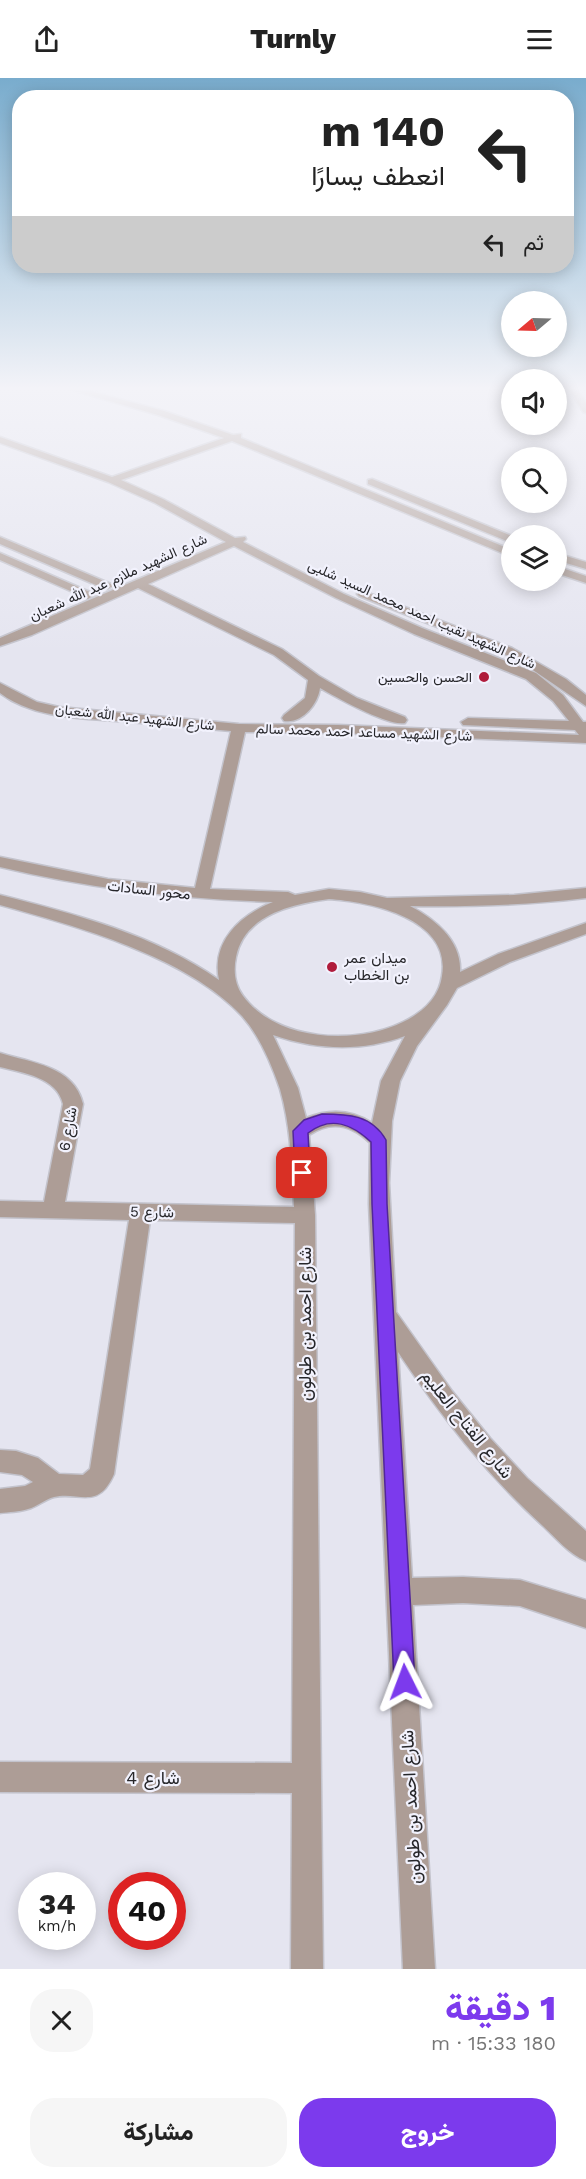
<!DOCTYPE html>
<html lang="ar">
<meta charset="utf-8">
<style>
body{margin:0;font-family:"Work Sans",Vazirmatn,sans-serif;background:#f6f6f6;color:#222;direction:rtl;height:100vh;display:flex;flex-direction:column;font-size:22px;white-space:nowrap}
*{box-sizing:border-box;margin:0}
p{font-size:20px;color:#767676}
.icon{flex:none;width:33px;height:33px;fill:none;stroke:currentColor;stroke-width:2;stroke-linecap:round;stroke-linejoin:round}
.map{position:relative;height:1891px;overflow:hidden;direction:ltr}
.side{display:flex;flex-direction:column;background:#fff;flex:1}
.side>*{flex:none}
.top-card{position:absolute;left:12px;top:12px;width:562px;height:183px;border-radius:24px;box-shadow:0 3px 15px #0003;direction:rtl;background:#fff;color:#222;overflow:hidden}
.needle{width:39px;rotate:251deg}
.fabs{position:absolute;left:501px;top:213px;display:grid;gap:12px}
.fabs a{display:grid;place-items:center;width:66px;height:66px;border-radius:50%;background:#fff;box-shadow:0 3px 15px #0003;font-size:30px}
.speed{position:absolute;left:18px;top:1794px;display:flex;gap:12px;font-size:30px;font-weight:700;text-align:center}
.speed>*{display:grid;place-content:center;width:78px;height:78px;border-radius:50%;background:#fff;box-shadow:0 3px 15px #0003;line-height:1}
.speed small{font-size:15px;font-weight:400}
.speed .limit{border:9px solid #d22;background:#fff;color:#111}
.pin{position:absolute;display:grid;place-items:center;width:51px;height:51px;color:#fff;margin:-26px;border-radius:12px;box-shadow:0 3px 9px #0006}
.me{position:absolute;width:66px;margin:-33px;rotate:357deg;stroke-linejoin:round;filter:drop-shadow(0 0 4px #0008)}
.turn{display:flex;align-items:center;gap:21px;height:126px;padding:0 30px;font-size:27px}
.turn .icon{width:78px;height:78px;stroke-width:2.5}
.turn b{display:block;font-size:42px;line-height:51px}
.then{display:flex;align-items:center;height:57px;padding:0 30px;background:#0003;gap:12px;font-size:22px}
.round{display:grid;place-items:center;flex:none;width:63px;height:63px;border-radius:24px;background:#f6f6f6}
.summary{display:flex;align-items:center;justify-content:space-between;height:102px;padding:0 30px}
h1{font-size:36px;font-weight:800;line-height:45px;color:#7c3aed}
.action{display:flex;gap:12px;margin-top:auto;padding:12px 30px}
.action a{flex:1;height:69px;border-radius:24px;background:#7c3aed;color:#fff;font-size:24px;font-weight:800;line-height:69px;text-align:center}
.action a+a{background:#f6f6f6;color:#222}
header{display:flex;justify-content:space-between;align-items:center;height:78px;padding:0 30px;background:#fff;font-size:27px;font-weight:800}
.map>svg:first-child{display:block}
.lines{fill:none;stroke-linecap:round;stroke-linejoin:round}
.minor-casing{stroke:#c3c3cc;stroke-width:3}
.minor{fill:#ad9d96;fill-rule:evenodd}
.route{fill:#7c3aed;stroke:#51269a;stroke-width:1.5}
.poi-dot{fill:#b01c3c;stroke:#f2f2fd;stroke-width:2}
.labels{text-anchor:middle;stroke-width:4.5;stroke-linejoin:round;paint-order:stroke}
.far-street-label{font-size:14px;fill:#26262a;stroke:#f2f2fd}
.far-poi-label{font-size:14px;fill:#26262a;stroke:#f2f2fd;text-anchor:end}
.street-label{font-size:15px;fill:#26262a;stroke:#f2f2fd}
.poi-label{font-size:15px;fill:#26262a;stroke:#f2f2fd;text-anchor:start}
.near-street-label{font-size:18px;fill:#26262a;stroke:#f2f2fd}
</style>
<header><svg class="icon" aria-label="menu" viewBox="0 0 24 24"><path d="M4 6h16M4 12h16M4 18h16"/></svg>Turnly<svg class="icon" aria-label="share" viewBox="0 0 24 24"><path d="M12 15V3M7 8l5-5 5 5M5 13v7h14v-7"/></svg></header>
<div class="map">
<svg width="586" height="1891" viewBox="0 0 586 1891">
<rect width="100%" height="100%" fill="#e5e5f0"/>
<g class="lines">
<g class="minor-casing">
<g id="minor">
<path d="M 65,310 L 79,310 L 164,333 L 233,357 L 241,356 L 241,360 L 512,472 L 512,479 L 232,363 L 121,402 L 163,421 L 235,460 L 245,459 L 246,461 L 243,464 L 344,516 L 422,550 L 536,595 L 563,617 L 583,644 L 586,644 L 586,665 L 338,655 L 245,654 L 210,811 L 288,814 L 295,817 L 329,811 L 360,814 L 387,820 L 514,817 L 586,810 L 586,820 C 528,827 469,829 410,828 C 435,841 462,863 460,894 L 498,876 L 586,845 L 586,856 L 510,884 L 457,910 L 447,927 L 417,968 L 400,1003 L 392,1043 L 389,1105 L 396,1234 L 452,1313 L 490,1360 L 527,1400 L 586,1453 L 586,1483 C 569,1476 556,1460 543,1448 C 486,1396 441,1338 398,1274 L 412,1500 L 463,1499 L 520,1502 L 586,1522 L 586,1550 L 520,1528 L 463,1525 L 413,1527 L 435,1891 L 403,1891 L 369,1126 L 370,1065 C 352,1047 331,1042 309,1057 L 315,1137 L 323,1891 L 291,1891 L 292,1715 L 0,1714 L 0,1684 L 292,1685 L 295,1145 L 150,1142 L 114,1396 C 98,1433 79,1413 54,1419 C 45,1421 37,1429 28,1431 C 19,1434 9,1434 0,1435 L 0,1411 L 25,1408 L 33,1404 L 22,1397 L 0,1394 L 0,1372 L 16,1373 L 38,1380 L 59,1396 L 83,1397 L 90,1391 L 129,1142 L 0,1139 L 0,1123 L 44,1124 L 63,1026 C 57,999 23,995 0,989 L 0,975 C 32,985 74,988 83,1026 L 65,1124 L 294,1129 C 292,1089 291,1049 280,1011 C 272,987 259,957 242,938 C 188,879 76,848 0,827 L 0,817 C 75,836 155,857 219,902 C 211,863 241,837 273,824 C 180,821 91,811 0,789 L 0,779 L 108,801 L 195,810 L 231,653 C 197,650 164,647 130,644 C 88,640 35,642 0,615 L 0,605 L 37,624 L 59,629 L 239,646 L 338,647 L 579,657 L 575,652 L 463,647 L 461,644 L 468,640 L 569,643 L 553,623 L 526,601 L 414,556 L 336,520 L 234,468 L 148,506 L 282,571 L 319,598 L 357,620 L 405,639 L 407,642 L 405,645 C 389,649 336,619 320,610 C 318,626 302,646 284,643 L 282,640 L 284,637 L 305,620 L 308,602 L 274,577 L 138,510 L 32,557 L 0,568 L 0,560 L 226,464 L 155,425 L 108,404 L 0,365 L 0,359 L 112,399 L 224,360 L 158,337 ZM 329,821 C 370,824 452,840 442,898 C 439,920 422,935 403,944 C 356,967 277,964 243,918 C 235,907 233,893 236,879 C 244,837 292,826 329,821 ZM 273,957 C 317,972 361,974 405,958 L 381,1003 L 372,1045 C 351,1031 328,1031 306,1040 L 298,1010 Z"/>
<polygon points="569,310 577,310 586,325 586,335 583,334"/>
<polygon points="372,401 512,458 512,465 368,406 368,402"/>
<polygon points="0,459 111,506 113,508 107,511 103,510 0,466"/>
<polygon points="0,475 92,515 94,517 88,521 84,519 0,482"/>
<polygon points="556,475 586,484 586,491 556,482"/>
<polygon points="556,488 586,498 586,505 556,495"/>
<polygon points="363,513 512,570 566,601 586,617 586,628 530,590 503,575 359,518 357,516"/>
</g>
</g>
<use href="#minor" class="minor"/>
</g>
<linearGradient id="sky" x2="0" y2="1"><stop stop-color="#79accd"/><stop offset="0.54" stop-color="#f3f3f8"/><stop offset="1" stop-color="#f3f3f8" stop-opacity="0"/></linearGradient>
<rect width="586" height="575" fill="url(#sky)"/>
<path class="route" d="M 322,1036 C 348,1036 372,1037 386,1062 L 387,1126 L 415,1604 L 412,1611 L 405,1614 L 397,1611 L 394,1604 L 372,1126 L 371,1064 C 352,1046 331,1037 308,1055 L 310,1095 L 308,1099 L 297,1099 L 295,1095 L 293,1053 L 304,1042 Z"/>
<g class="poi-dot">
<circle cx="484" cy="599" r="6"/>
<circle cx="332" cy="889" r="6"/>
</g>
<g class="labels">
<g class="far-street-label">
<text transform="translate(118 499) rotate(-24)" y="5">شارع الشهيد ملازم عبد الله شعبان</text>
<text transform="translate(422 536) rotate(24)" y="5">شارع الشهيد نقيب احمد محمد السيد شلبى</text>
<text transform="translate(135 639) rotate(6)" y="5">شارع الشهيد عبد الله شعبان</text>
<text transform="translate(364 654) rotate(2)" y="5">شارع الشهيد مساعد احمد محمد سالم</text>
</g>
<g class="far-poi-label">
<text x="472" y="604">الحسن والحسين</text>
</g>
<g class="street-label">
<text transform="translate(149 812) rotate(6)" y="5">محور السادات</text>
<text transform="translate(68 1051) rotate(-80)" y="5">شارع 6</text>
<text transform="translate(152 1134) rotate(1)" y="5">شارع 5</text>
</g>
<g class="poi-label">
<text x="344" y="885">ميدان عمر<tspan x="344" dy="17">بن الخطاب</tspan></text>
</g>
<g class="near-street-label">
<text transform="translate(305 1246) rotate(-90)" y="6">شارع احمد بن طولون</text>
<text transform="translate(467 1346) rotate(51)" y="6">شارع الفتاح العليم</text>
<text x="153" y="1706">شارع 4</text>
<text transform="translate(411 1729) rotate(-93)" y="6">شارع احمد بن طولون</text>
</g>
</g>
</svg>
<div class="fabs">
<a><svg class="needle" viewBox="-14 -14 28 28"><path d="M0-13l5 13h-10z" fill="#e53935"/><path d="M0 13l5-13h-10z" fill="#767676"/></svg></a>
<a><svg class="icon" aria-label="sound" viewBox="0 0 24 24"><path d="M4 9h4l5-4v14l-5-4H4zM17 9q2 3 0 6"/></svg></a>
<a><svg class="icon" aria-label="search" viewBox="0 0 24 24"><circle cx="10" cy="10" r="6"/><path d="M15 15l6 6"/></svg></a>
<a><svg class="icon" aria-label="layers" viewBox="0 0 24 24"><path d="M12 4l9 5-9 5-9-5zM3 14l9 5 9-5"/></svg></a>
</div>
<div class="speed"><div>34<small>km/h</small></div><div class="limit">40</div></div>
<div class="pin" style="left:302px;top:1095px;background:#d93025"><svg class="icon" aria-label="arrive" viewBox="0 0 24 24"><path d="M6 21V4h12l-3 4 3 4H6"/></svg></div>
<svg class="me" style="left:405px;top:1604px" viewBox="-20 -20 40 40"><path d="M0-17L14 15 0 8-14 15z" fill="#7c3aed" stroke="#fff" stroke-width="4"/></svg>
<div class="top-card">
<div class="turn"><svg class="icon" aria-label="left" viewBox="0 0 24 24"><path d="M17 20v-9H6M10 6l-5 5 5 5"/></svg><div><b>140 m</b>انعطف يسارًا</div></div>
<div class="then">ثم<svg class="icon" aria-label="left" viewBox="0 0 24 24"><path d="M17 20v-9H6M10 6l-5 5 5 5"/></svg></div>
</div>
</div>
<section class="side">
<div class="summary"><div><h1>1 دقيقة</h1><p>180 m · 15:33</p></div><a class="round"><svg class="icon" aria-label="close" viewBox="0 0 24 24"><path d="M6 6l12 12M18 6L6 18"/></svg></a></div>
<div class="action"><a>خروج</a><a>مشاركة</a></div>
</section>
